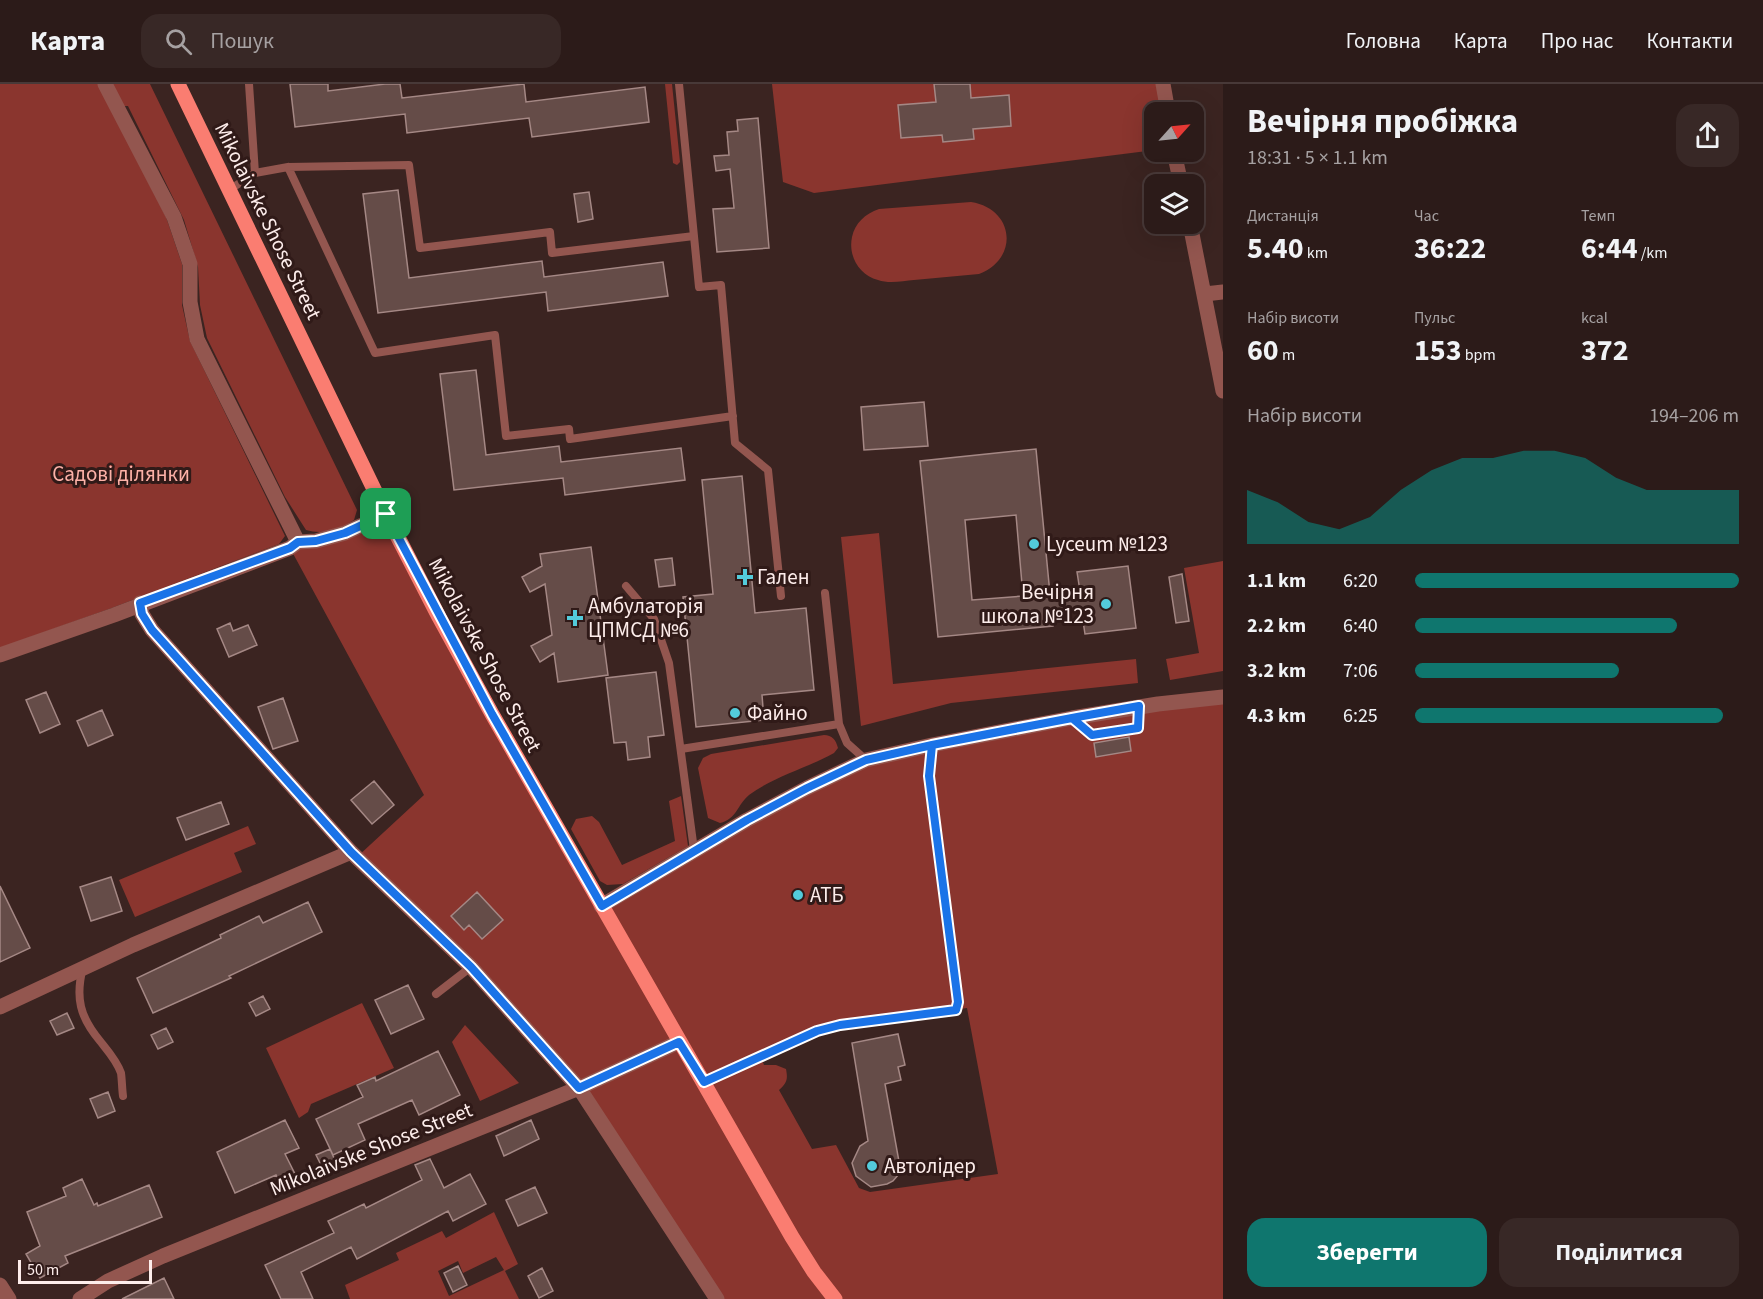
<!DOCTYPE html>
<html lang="uk">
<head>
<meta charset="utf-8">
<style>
	:root { --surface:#2c1b19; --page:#382826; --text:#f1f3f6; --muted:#a6a1a2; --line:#483938; --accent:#0f766e }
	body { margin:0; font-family:"Source Sans 3",sans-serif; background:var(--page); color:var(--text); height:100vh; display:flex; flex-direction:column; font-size:22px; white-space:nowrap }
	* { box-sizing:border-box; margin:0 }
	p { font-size:20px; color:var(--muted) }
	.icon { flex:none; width:33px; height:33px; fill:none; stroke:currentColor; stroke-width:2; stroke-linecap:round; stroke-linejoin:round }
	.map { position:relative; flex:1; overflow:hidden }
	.details { display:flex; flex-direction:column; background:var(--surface); width:540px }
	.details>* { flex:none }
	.needle { width:39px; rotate:63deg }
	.controls { position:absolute; left:1144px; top:18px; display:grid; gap:12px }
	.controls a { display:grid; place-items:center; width:60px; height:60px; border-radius:12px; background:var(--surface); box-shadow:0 6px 24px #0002,0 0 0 2px var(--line); font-size:30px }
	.scale { position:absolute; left:18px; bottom:15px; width:134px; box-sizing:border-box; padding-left:6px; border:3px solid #fdedeb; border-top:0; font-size:16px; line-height:21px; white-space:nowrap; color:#fdedeb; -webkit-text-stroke:4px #301a18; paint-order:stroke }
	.pin { position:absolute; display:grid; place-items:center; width:51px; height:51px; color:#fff; margin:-26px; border-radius:12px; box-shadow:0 3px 9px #0006 }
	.round { display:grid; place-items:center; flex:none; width:63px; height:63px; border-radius:18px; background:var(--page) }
	.head { display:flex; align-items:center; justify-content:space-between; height:102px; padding:0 24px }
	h1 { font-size:33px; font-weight:700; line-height:45px }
	.metrics { display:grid; grid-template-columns:repeat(3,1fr); gap:9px; height:102px; padding:6px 24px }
	.metrics div { display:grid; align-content:center }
	.metrics b { font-size:30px; font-weight:700 }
	.metrics small { font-size:16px; font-weight:400 }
	.metrics p { font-size:16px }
	.chart { height:168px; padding:12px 24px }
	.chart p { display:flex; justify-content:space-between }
	.chart svg { width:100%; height:108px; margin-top:6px; fill:var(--accent); opacity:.7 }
	.button { display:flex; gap:12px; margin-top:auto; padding:12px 24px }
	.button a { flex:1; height:69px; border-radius:18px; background:var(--accent); color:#fff; font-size:24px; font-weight:700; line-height:69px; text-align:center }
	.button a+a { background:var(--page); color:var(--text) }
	ul { padding:0 24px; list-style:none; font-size:20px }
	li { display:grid; grid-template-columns:96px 72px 1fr; align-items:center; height:45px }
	li i { height:15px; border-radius:8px; background:var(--accent) }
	header { display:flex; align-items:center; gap:36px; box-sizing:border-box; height:84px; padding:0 30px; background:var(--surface); border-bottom:2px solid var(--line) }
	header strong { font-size:28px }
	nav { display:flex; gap:33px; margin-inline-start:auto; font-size:21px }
	.search { width:420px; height:54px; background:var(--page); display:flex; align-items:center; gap:15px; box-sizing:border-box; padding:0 21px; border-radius:18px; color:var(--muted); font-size:22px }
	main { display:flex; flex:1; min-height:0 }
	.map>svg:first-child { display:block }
	.green { fill:#8a352e; fill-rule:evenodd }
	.building { fill:#654c48; stroke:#a58885; stroke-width:1.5; fill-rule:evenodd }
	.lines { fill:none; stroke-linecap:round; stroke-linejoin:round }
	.service { stroke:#93564f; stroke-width:8 }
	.minor { stroke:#93564f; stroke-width:15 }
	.tertiary { stroke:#93564f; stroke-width:15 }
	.primary { stroke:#fa7d71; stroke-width:15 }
	.route-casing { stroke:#fff; stroke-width:12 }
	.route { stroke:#1a73e8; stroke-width:8 }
	.poi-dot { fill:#53cbdb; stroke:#301a18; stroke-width:2 }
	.labels { text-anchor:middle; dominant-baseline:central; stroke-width:6; stroke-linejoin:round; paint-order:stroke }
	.street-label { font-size:21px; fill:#fdedeb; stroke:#301a18 }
	.park-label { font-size:21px; fill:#fdb1a7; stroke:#301a18 }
	.poi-label { font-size:21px; fill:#fdedeb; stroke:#301a18; text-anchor:start }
</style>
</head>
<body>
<header>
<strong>Карта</strong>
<div class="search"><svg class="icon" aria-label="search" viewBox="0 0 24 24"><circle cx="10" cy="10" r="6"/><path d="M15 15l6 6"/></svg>Пошук</div>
<nav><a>Головна</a><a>Карта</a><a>Про нас</a><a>Контакти</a></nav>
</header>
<main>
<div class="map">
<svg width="1223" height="1215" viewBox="0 0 1223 1215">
	<rect width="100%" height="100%" fill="#3b2421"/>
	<path class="green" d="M0 0H98L166 133 182 180V221L190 257 285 452 279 460 109 525 0 564Z
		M110 0H150L357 426 354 436C339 446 323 451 306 446L285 413 207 254 200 221 198 183 184 136 128 22H121Z
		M665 0H672L680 78 677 81 673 79Z
		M772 0H1163L1168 28H1155V66L814 109 783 98Z
		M971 118C1015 125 1019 175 979 190 957 192 936 194 914 196 903 197 889 200 878 196 859 191 848 172 852 153 855 139 865 130 879 125Z
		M386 430 602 822 866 676 1223 613V1215H717L579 1004 357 773 424 711 290 464ZM967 924 998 1090 870 1108 859 1104 836 1061 812 1065 779 1006C787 999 788 995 786 985L776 981H764L761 973 840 941Z
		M879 449 893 600 1136 575 1138 599 951 619 861 642 841 453Z
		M1223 477V587L1170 596 1166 575 1199 569 1184 484Z
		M824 651C832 651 836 656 838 664L834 669C807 684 775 692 749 711 737 721 737 735 720 739L708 734 698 684 703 674 711 670Z
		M681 712 688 762 623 800 607 801 600 797 571 745 576 735 592 732 599 738 622 781 675 757 669 717Z
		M248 742 256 760 234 769 242 788 135 833 119 796Z
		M362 919 394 984 311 1020 308 1028 299 1034 266 964Z
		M465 941 519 999 480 1017 452 958Z
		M494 1128 518 1180 505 1187 519 1215H350L345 1201 399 1176 396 1169 442 1147 446 1154ZM496 1173 504 1186 449 1212 438 1187 458 1177 463 1189Z"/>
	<path class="building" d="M290 0H328V7L385 0H400L402 14 524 0 526 18 645 3 649 38 532 53 529 34 407 49 405 30 295 43Z
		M934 0H970L971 14 1009 11 1011 42 973 45 974 55 943 58 942 51 901 54 898 21 936 18Z
		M758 34 769 164 717 168 713 125 734 124 730 85 716 87 714 72 729 71 727 48 738 47 737 36Z
		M398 106 409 194 542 177 544 193 663 178 668 212 548 227 546 208 378 229 363 110Z
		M589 108 593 135 578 138 574 110Z
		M476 286 486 371 559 362 561 378 681 364 685 396 565 411 563 394 454 406 440 290Z
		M924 318 928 362 864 366 861 323Z
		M1036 365 1050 510 1080 507 1077 488 1128 482 1136 544 1085 550 1081 524 1052 527 1053 542 938 553 920 377ZM1016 431 1023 512 972 516 965 436Z
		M742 392 755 529 806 524 814 606 762 611 764 636 696 643 683 513 713 510 702 396Z
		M591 463 608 591 558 598 554 569 540 578 531 562 552 551 545 500 530 508 522 493 542 482 540 470Z
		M672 474 675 501 659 503 655 476Z
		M1182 490 1189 537 1176 539 1169 493Z
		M230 539 233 547 248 541 257 561 229 573 217 545Z
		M656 588 664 651 648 653 650 673 628 676 626 658 614 659 606 594Z
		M46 608 60 640 40 649 26 616Z
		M283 614 298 657 273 665 258 623Z
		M102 626 113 651 88 662 77 637Z
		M1129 653 1131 667 1096 673 1094 659Z
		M374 697 394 721 372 740 351 716Z
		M221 718 229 740 186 756 177 734Z
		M111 793 122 827 91 837 80 803Z
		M0 802 30 864 0 878Z
		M477 808 503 836 482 855 469 841 464 846 451 832Z
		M308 818 322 848 229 892 231 894 153 929 137 894 221 854 220 851 259 832 263 839Z
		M408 901 424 935 391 950 375 916Z
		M263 912 270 925 256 932 249 919Z
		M67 929 74 944 57 951 50 937Z
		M166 944 173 958 158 965 151 951Z
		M898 950 905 981 898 983 901 996 885 1000 900 1083 899 1090 893 1097 887 1100 871 1103 856 1092 852 1079 860 1062 868 1057 852 959Z
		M438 967 460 1011 419 1031 412 1016 358 1040 365 1056 333 1071 316 1035 363 1013 357 1001 375 993 376 997Z
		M108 1008 115 1027 98 1034 90 1015Z
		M285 1036 299 1064 285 1070 298 1096 282 1103 276 1091 235 1109 217 1068Z
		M531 1036 539 1055 504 1072 496 1052Z
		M330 1065 338 1083 325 1089 316 1071Z
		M430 1075 444 1104 470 1090 486 1120 453 1137 448 1127 357 1175 351 1163 301 1188 313 1215H281L265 1181 334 1149 328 1137 364 1120 366 1124 422 1096 415 1081Z
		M82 1095 94 1121 97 1119 98 1122 149 1101 162 1133 65 1172 68 1179 40 1194 26 1170 40 1162 27 1128 66 1112 63 1104Z
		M535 1103 547 1129 518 1142 506 1116Z
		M458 1182 467 1201 453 1208 444 1189Z
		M542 1184 553 1207 539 1214 528 1192Z
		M164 1194 174 1215H122Z"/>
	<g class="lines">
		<path class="service" d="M679 0 699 203 721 201 735 359 768 386 781 512
			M288 83 375 269 495 251 506 352 569 345 570 355 733 332
			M255 89 288 83 409 81 420 164 550 148 552 169 694 152
			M229 106 255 89 249 0
			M626 502 654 535 669 579 694 766
			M825 509 839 640 847 659 866 676
			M1072 634 1092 651 1138 644 1139 622
			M681 665 839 640
			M83 883C75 914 80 933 100 957 108 967 117 977 121 989 122 996 122 1005 123 1012
			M436 910 471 883
			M704 998 817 947 840 941 956 926 959 919 929 692 932 661"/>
		<path class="minor" d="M105 0 174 133 190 180V218L197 255 298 458
			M1163 0 1168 28
			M1174 68 1181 100
			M1190 140 1223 307
			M1205 210 1223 208
			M140 519 142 530 152 546 351 768 471 883 579 1004 717 1215
			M0 571 114 531 290 464 298 458 316 457 345 449 386 430
			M0 923 133 861 351 768
			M0 1201 9 1215
			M80 1215 108 1197 163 1172 579 1004 679 958"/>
		<path class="tertiary" d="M601 822 747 736 807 704 866 676 932 661 1072 634 1158 620 1223 613"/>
		<path class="primary" d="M178 0 386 430 439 533 492 630 792 1153 814 1188 835 1215"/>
	</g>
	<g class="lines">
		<defs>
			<path id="route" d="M386 430 345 449 316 457 298 458 290 464 140 519 142 530 152 546 351 768 471 883 579 1004 679 958 704 998 817 947 840 941 956 926 958 918 929 692 932 661C1001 647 1070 634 1139 622L1138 644 1092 651 1072 634 932 661 866 676 807 704 747 736 602 822 492 630 386 430"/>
		</defs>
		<use href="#route" class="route-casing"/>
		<use href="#route" class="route"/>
	</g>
	<g class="poi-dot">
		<circle cx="1034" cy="460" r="6"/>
		<path d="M742 484h6v6h6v6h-6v6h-6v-6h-6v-6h6z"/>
		<circle cx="1106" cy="520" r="6"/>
		<path d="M572 525h6v6h6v6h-6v6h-6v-6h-6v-6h6z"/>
		<circle cx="735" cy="629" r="6"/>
		<circle cx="798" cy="811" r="6"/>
		<circle cx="872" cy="1082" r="6"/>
	</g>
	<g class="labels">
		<g class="street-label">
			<text transform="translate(268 137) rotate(64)">Mikolaivske Shose Street</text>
			<text transform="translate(485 571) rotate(62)">Mikolaivske Shose Street</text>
			<text transform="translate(371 1065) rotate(-22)">Mikolaivske Shose Street</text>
		</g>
		<g class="park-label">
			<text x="121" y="390">Садові ділянки</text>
		</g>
		<g class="poi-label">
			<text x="1046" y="460">Lyceum №123</text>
			<text x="757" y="493">Гален</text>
			<text x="1094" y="508" text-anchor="end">Вечірня<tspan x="1094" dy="24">школа №123</tspan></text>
			<text x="588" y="522">Амбулаторія<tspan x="588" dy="24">ЦПМСД №6</tspan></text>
			<text x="747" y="629">Файно</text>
			<text x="810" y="811">АТБ</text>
			<text x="884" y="1082">Автолідер</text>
		</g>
	</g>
</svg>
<div class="controls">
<a><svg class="needle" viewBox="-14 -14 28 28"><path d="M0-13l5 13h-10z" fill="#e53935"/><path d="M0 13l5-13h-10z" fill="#a6a1a2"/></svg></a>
<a><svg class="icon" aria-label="layers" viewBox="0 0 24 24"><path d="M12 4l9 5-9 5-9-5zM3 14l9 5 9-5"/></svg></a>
</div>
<div class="scale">50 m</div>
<div class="pin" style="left:386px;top:430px;background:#1e9e55"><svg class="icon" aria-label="arrive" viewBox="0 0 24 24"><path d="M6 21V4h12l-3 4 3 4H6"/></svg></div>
</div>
<section class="details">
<div class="head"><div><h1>Вечірня пробіжка</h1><p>18:31 · 5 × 1.1 km</p></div><a class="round"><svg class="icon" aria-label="share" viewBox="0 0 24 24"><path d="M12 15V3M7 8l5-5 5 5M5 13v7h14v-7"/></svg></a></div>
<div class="metrics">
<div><p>Дистанція</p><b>5.40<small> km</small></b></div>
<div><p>Час</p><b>36:22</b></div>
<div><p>Темп</p><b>6:44<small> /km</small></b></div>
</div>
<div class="metrics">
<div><p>Набір висоти</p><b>60<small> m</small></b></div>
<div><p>Пульс</p><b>153<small> bpm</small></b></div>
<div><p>kcal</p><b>372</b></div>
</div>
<div class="chart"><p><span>Набір висоти</span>194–206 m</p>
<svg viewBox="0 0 160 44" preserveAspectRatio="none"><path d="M0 44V22L10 27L20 35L30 38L40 33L50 22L60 14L70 9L80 9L90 6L100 6L110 9L120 17L130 22L140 22L150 22L160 22V44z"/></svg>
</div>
<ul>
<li><b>1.1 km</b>6:20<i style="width:100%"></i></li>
<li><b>2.2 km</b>6:40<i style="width:81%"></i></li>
<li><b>3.2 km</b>7:06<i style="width:63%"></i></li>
<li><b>4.3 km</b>6:25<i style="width:95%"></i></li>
</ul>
<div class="button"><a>Зберегти</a><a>Поділитися</a></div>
</section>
</main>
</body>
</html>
